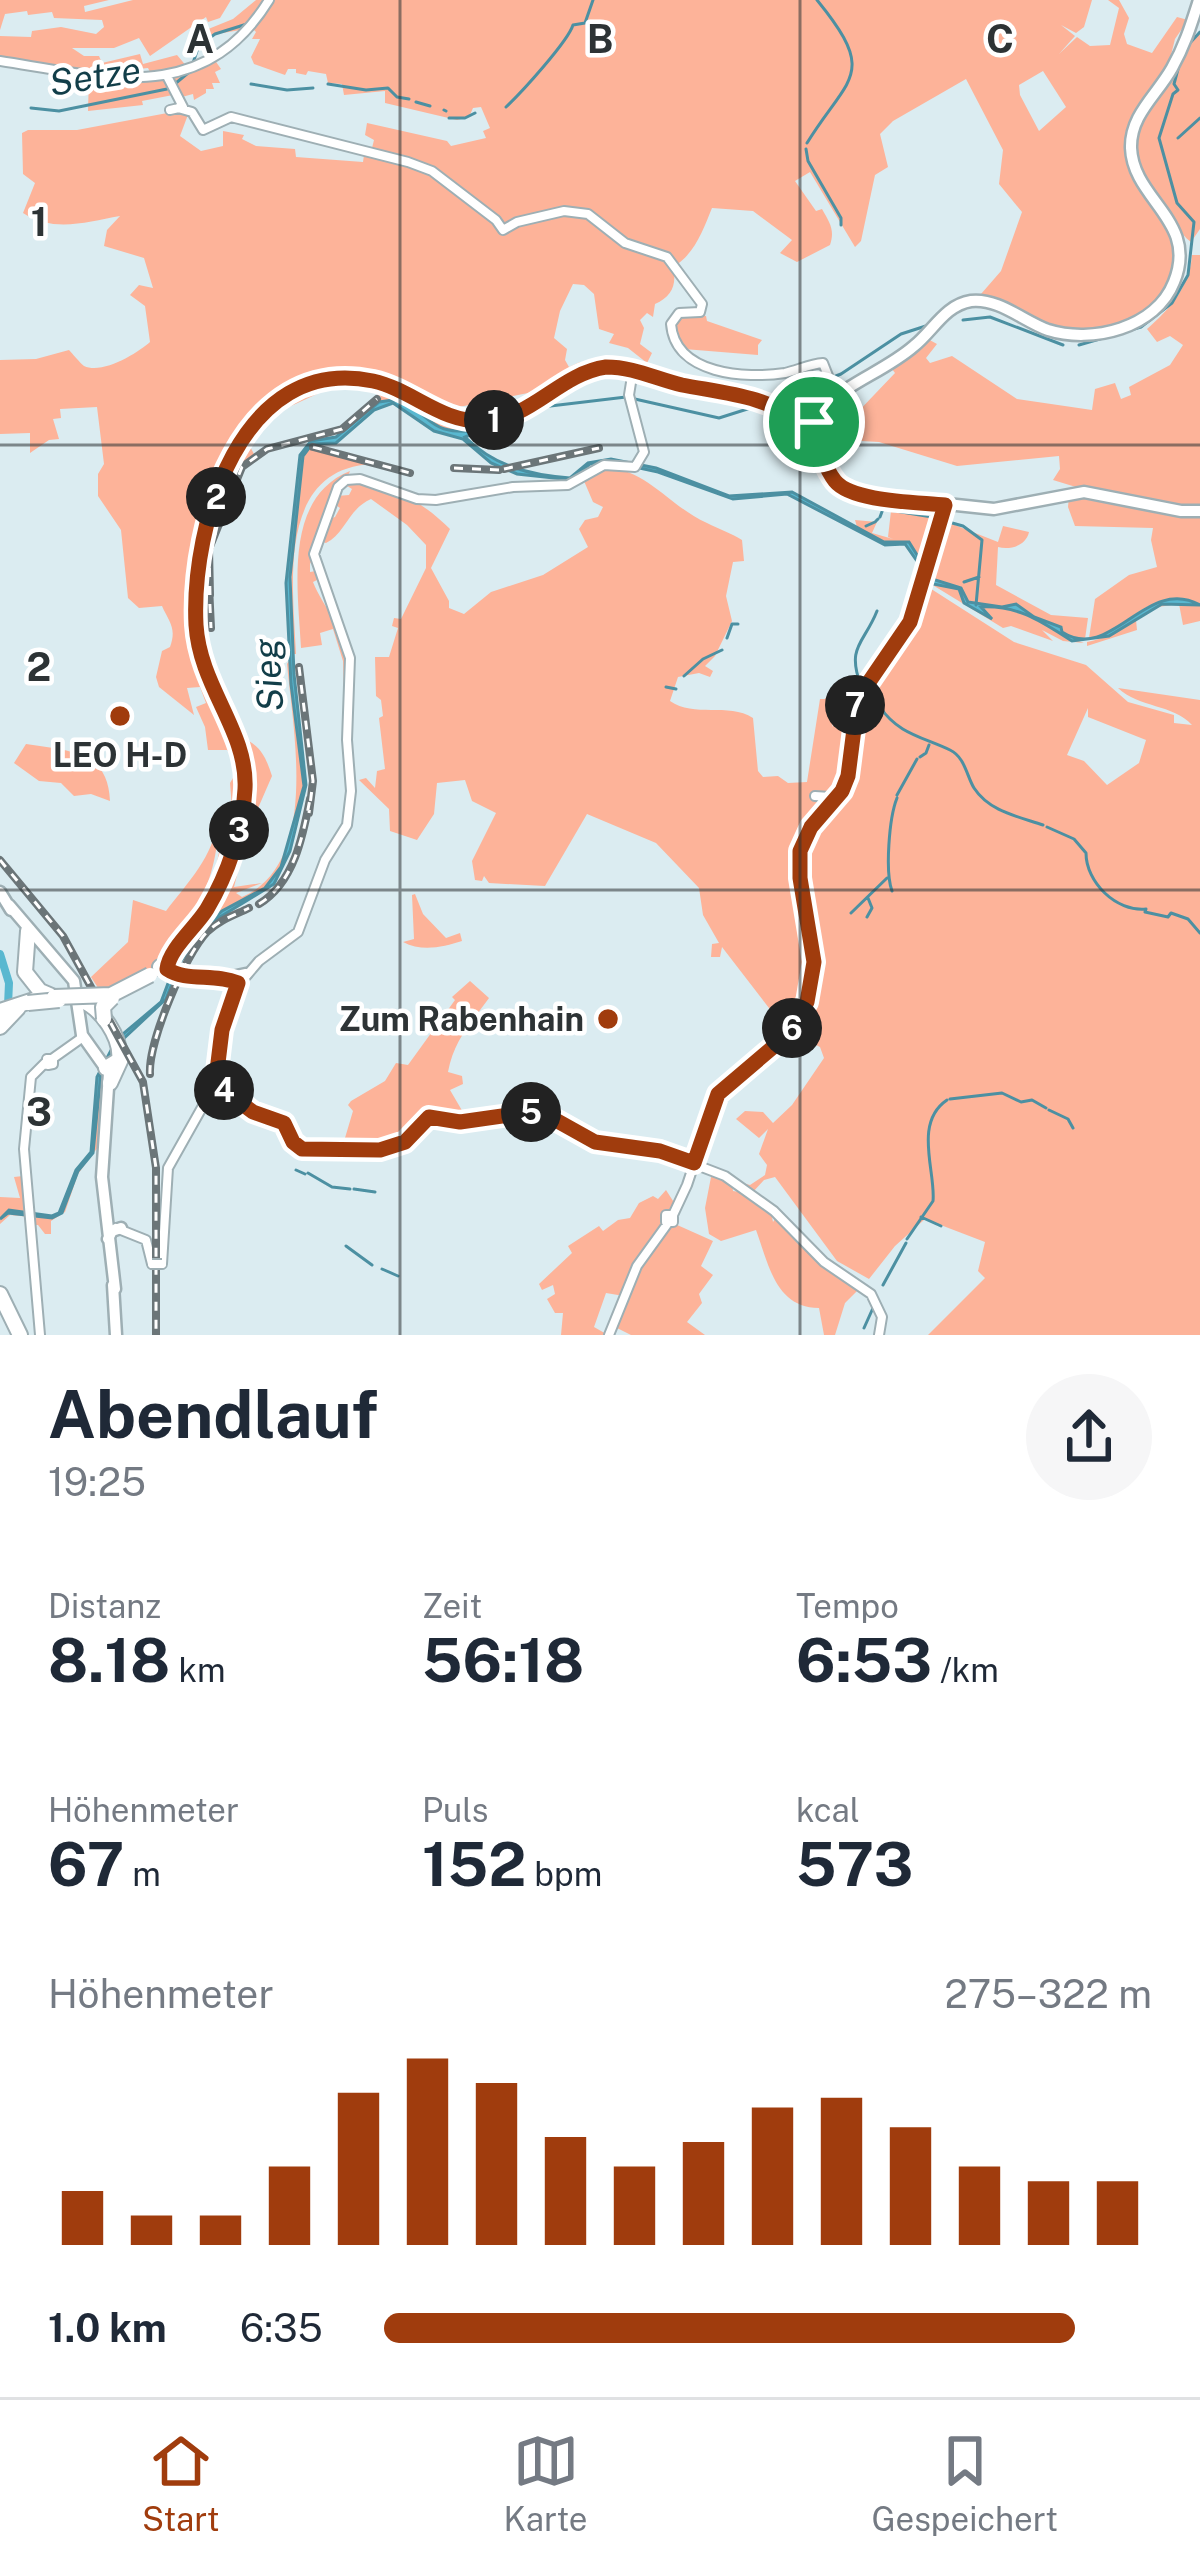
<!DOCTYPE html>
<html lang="de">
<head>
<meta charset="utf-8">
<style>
	:root { --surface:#fff; --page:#f6f6f7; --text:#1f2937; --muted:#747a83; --line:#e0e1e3; --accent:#a03c0d }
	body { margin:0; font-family:"Public Sans",sans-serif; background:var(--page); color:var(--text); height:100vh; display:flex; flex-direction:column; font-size:45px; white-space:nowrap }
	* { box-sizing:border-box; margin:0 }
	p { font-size:39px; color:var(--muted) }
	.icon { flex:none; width:66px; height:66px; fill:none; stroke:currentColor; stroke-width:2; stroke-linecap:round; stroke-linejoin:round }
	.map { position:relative; height:1335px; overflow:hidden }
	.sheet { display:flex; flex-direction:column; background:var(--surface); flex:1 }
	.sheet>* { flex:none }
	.pin { position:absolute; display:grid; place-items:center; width:102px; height:102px; color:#fff; margin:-51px; border:6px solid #fff; border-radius:50%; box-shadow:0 3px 12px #0007 }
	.km { position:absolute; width:60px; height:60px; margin:-30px; border-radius:50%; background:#222; color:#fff; font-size:33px; line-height:60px; text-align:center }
	.round { display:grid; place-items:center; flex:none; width:126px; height:126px; border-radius:63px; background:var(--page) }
	.overview { display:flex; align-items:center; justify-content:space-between; height:204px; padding:0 48px }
	h1 { font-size:66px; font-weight:700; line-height:90px }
	.figures { display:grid; grid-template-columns:repeat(3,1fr); gap:18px; height:204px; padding:12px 48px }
	.figures div { display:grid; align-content:center }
	.figures b { font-size:60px; font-weight:700 }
	.figures small { font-size:33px; font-weight:400 }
	.figures p { font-size:33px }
	.chart { height:336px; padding:24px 48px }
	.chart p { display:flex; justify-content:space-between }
	.chart svg { width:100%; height:216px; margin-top:12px; stroke:var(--accent); stroke-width:6 }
	ul { padding:0 48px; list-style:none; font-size:39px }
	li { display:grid; grid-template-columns:192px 144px 1fr; align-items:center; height:90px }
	li i { height:30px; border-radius:15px; background:var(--accent) }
	.tab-bar { display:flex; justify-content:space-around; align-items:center; height:168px; border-top:3px solid var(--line); background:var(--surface); font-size:33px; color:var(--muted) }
	.tab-bar a { display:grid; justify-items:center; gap:6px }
	.tab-bar .current { color:var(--accent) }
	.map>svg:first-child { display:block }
	.green { fill:#fdb399; fill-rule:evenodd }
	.water { fill:#59b8d0; stroke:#4c90a2; stroke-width:3 }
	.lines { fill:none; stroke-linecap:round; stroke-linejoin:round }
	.stream { stroke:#4c90a2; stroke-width:3 }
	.river { stroke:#59b8d0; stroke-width:8 }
	.minor-casing { stroke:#9eafb4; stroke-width:12 }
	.major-casing { stroke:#9eafb4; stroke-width:15 }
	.highway-casing { stroke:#9eafb4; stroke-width:18 }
	.minor { stroke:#fff; stroke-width:8 }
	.major { stroke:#fff; stroke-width:10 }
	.highway { stroke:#fff; stroke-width:14 }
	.rail-casing { stroke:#6b7578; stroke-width:8 }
	.rail { stroke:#fff; stroke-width:3; stroke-dasharray:9; stroke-linecap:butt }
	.minor-bridge-casing { stroke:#9eafb4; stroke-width:12; stroke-linecap:butt }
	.major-bridge-casing { stroke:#9eafb4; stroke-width:15; stroke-linecap:butt }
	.highway-bridge-casing { stroke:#9eafb4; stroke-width:18; stroke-linecap:butt }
	.minor-bridge { stroke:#fff; stroke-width:8 }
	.major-bridge { stroke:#fff; stroke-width:10 }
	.highway-bridge { stroke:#fff; stroke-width:14 }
	.route-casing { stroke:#fff; stroke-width:24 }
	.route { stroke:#a03c0d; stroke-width:15 }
	.grid { fill:none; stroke:#2d3335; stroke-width:3; stroke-opacity:0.55 }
	.poi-dot { fill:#a03c0d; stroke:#fff; stroke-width:4.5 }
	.labels { text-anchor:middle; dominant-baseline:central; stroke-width:9; stroke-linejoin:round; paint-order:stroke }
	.poi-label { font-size:33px; font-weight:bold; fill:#2d3335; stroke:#fff }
	.water-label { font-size:36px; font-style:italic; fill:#123e49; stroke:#fff }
	.grid-label { font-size:39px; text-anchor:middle; font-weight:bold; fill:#2d3335; stroke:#fff; stroke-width:9; stroke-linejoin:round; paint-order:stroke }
</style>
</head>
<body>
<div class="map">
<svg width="1200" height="1335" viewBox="0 0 1200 1335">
	<rect width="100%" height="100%" fill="#dbecf1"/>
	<path class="green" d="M0 0H109L84 6 85 12 133 0H231L220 18 208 22 206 17 150 56 139 38 114 48H72L84 56H99L102 63 140 54 143 64 177 55 188 68 152 76 148 68 118 71 114 76 0 57V36L31 37 32 31 61 27 96 34 104 27 102 20 54 18 52 12 28 15 27 11 5 14 0 30Z
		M256 0H1092L1084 27 1076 33 1061 25 1075 36 1059 54 1077 37 1090 46 1110 45 1119 8 1108 0H1119L1129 18 1124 34 1127 44 1152 53 1177 17 1188 20 1175 39 1171 55 1175 59C1161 85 1132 109 1130 140 1126 181 1167 202 1175 239 1188 304 1114 344 1057 330 1031 324 1005 306 981 294L1001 271 1022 212 999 184 1003 150 966 79 893 121 880 134 888 167 875 175 861 241 855 247 810 172 795 181 816 211 822 209C830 223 835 230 830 245L797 262 780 253 792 240 753 211 712 208C703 230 695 254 673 267 677 285 672 296 655 304L653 317 647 313 640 320 644 328 640 344 652 353 647 363 628 348 609 343 614 334 599 329 594 294 584 285 573 284 560 311 554 338 567 349 565 360 569 367 580 362 584 369 538 391 444 410C490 429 523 408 559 382 451 466 440 378 334 376L332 369 328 378C253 395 238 444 208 506L201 509C206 522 193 603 195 629 201 720 264 740 232 843 227 861 221 879 210 894L222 839 220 810 232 808 230 783 236 773 234 757 227 750H208L205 727 196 707 206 703 200 687 187 688 194 715 159 687 156 677 162 651 170 647C177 628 169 622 162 606L139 608 128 598 121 530 98 496V474L104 464 97 407 60 409 61 418 53 419 59 439 49 440 30 453V433L0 434V360L36 359 69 350C71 352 81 364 84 366 103 375 139 352 150 342L145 306 130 295 139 285 153 288 144 258 104 246 107 230 120 216C86 222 54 233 23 213L35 183 23 174 22 133 28 130H77L178 111 189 112 180 136 201 151 223 146V131L244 135 242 139 256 146 295 149 296 157 363 162 365 148H372L374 140 365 135 367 123 447 141 451 146 486 138 483 131 490 128 481 107 473 108 469 117 457 120 385 103V91L344 95 342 84 328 83 326 74 308 71 306 75 296 73V69H288L285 75 254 64 251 57 260 39H252L256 32 252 28 211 35 199 44 191 36 233 19ZM1043 71 1066 107 1039 131 1020 95 1019 85Z
		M1200 34V229L1191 242C1179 234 1178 222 1169 211 1144 177 1141 177 1134 134L1190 39Z
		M214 59 221 69 215 72 220 83H212L214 89H206V93L194 100 193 94 178 98 170 77Z
		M89 76 127 82 167 79 173 95 142 101 143 105 88 111Z
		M1192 255H1200V621L1183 625 1179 604 1158 607 1136 620 1137 630 1087 646V642C1120 636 1140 610 1171 602 1141 598 1121 635 1089 638L1095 599 1129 575 1157 567 1151 540 1153 528 1075 526 1068 507 1069 496 1089 491 1053 480 1060 469 1059 456 957 466 879 442 828 439V431L853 417 895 373 889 365 926 338 937 344 926 358 930 363 952 356 1017 399 1092 410 1095 389 1115 383 1121 399 1131 395 1129 387 1170 365 1183 345 1170 336 1157 342 1147 329C1170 309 1190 286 1192 255Z
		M683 314 706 316 707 321 762 340 758 345V355L684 349 678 343 674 320Z
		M369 383 472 424 535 407 543 409C515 424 482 437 454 433 420 429 405 386 369 409L381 397 364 385 318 390 317 394 263 419C295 388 327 384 369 383Z
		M246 439 254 454 233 478 206 555 208 646 226 706C220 692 211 678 206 663 183 589 214 505 246 439Z
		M308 448 372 464C276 469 293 586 296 654H293L291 561 303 456Z
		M606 467C649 471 669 506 707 523 719 529 731 533 742 540L744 561 733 562 726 596 732 621 715 656 705 666 713 671 710 677 699 673 678 677 670 701C694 718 728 702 753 718L758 771 763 777 778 776 788 783 807 782 820 699H825L834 685 843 688 832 727 904 639 922 600 914 632 926 604 925 585 1014 642 1086 665 1128 702 1174 715V723L1192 725C1173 704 1139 708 1118 688L1200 700V1335H928L985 1278 978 1271 985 1242 925 1219 895 1246 869 1279 837 1261 775 1177 764 1180 752 1193 739 1182 750 1185 765 1175 767 1165 759 1154 768 1129 759 1138 736 1119 745 1111 763 1112 773 1123 792 1105 824 1058 820 1047 786 1030 722 947 720 957H711L712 944 719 943 703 915 699 888 656 843 587 814 545 886 489 883 484 876 482 881 475 880 472 861 496 813 472 801 465 780 437 783 434 814 417 840 390 831 389 809 359 780 366 778 375 788 377 771 385 769 379 718 383 716 381 700 376 696 375 657H389L398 628 392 626 394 618 401 619 426 568V545L407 525 371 499C348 509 345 534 326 543L319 541 327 520 335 517 340 508 333 503 337 496 349 495 352 489 344 484C382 475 425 504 450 529L431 568 449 601V608L464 614 491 592 543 575 588 547 579 529 585 520 598 517 603 507 593 502 584 481ZM1088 708V717L1146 740 1139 763 1107 785 1084 761 1067 755Z
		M350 471 310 564V572L316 571 319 579 313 582C323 607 343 627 347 652 349 665 347 679 348 692H344L343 661 333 629 320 633 322 645 301 648C298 589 283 498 350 471Z
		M891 511 936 518 925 567 911 544 884 542 857 527 855 520 877 522 872 533 893 539 888 537Z
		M942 520 998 542 1003 526 1029 532C1026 546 1010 550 998 547L996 585 1051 615 1088 618 1085 639 1067 637 1084 643 1063 641 1042 630 1053 641 1011 626 1003 628 926 581 928 576 933 584 957 586 933 580 928 573Z
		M290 659 304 786 281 867 266 888 222 911 199 932 196 931 232 863 239 867 234 887 262 883 236 893 242 897C320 864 293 730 287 664Z
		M240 737C260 744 266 757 272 776L242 845 237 844 243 828Z
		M26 744C69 751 108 750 110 801L91 794 74 796 61 783 39 781 14 763Z
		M217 821C223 870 183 956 139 980 128 986 114 990 102 994L91 977 128 942 133 900 166 911C188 882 214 856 217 821Z
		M415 894 423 914 446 938 460 933 462 941C443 947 422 952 403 942L414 939 412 895Z
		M470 981 489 998C471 1023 454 1040 448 1072L462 1076 463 1084 450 1090 467 1119 429 1115 397 1142 365 1150 342 1148 353 1111 348 1105 351 1101 385 1081 396 1063 408 1065 455 1000 452 997Z
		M102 1070 100 1098 104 1101 98 1147 78 1174 65 1212 51 1221V1234H45L38 1225H32L30 1217 10 1215 0 1224V1197L20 1198 14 1177 23 1176 26 1212 9 1210 5 1214 52 1218 64 1210 78 1170 93 1153Z
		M712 1172 732 1182 733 1191 746 1193 771 1212 773 1222 777 1216 857 1291 845 1303 835 1335H824L819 1308C775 1308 768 1262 756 1230L721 1241 709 1234 705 1208Z
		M666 1190 675 1204 662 1217 663 1224 624 1296 606 1293 594 1327 608 1335H561L563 1313H555L547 1299 555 1294 553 1285 542 1290 539 1284 572 1253 568 1246 599 1226 603 1231 618 1220 630 1218 639 1203 653 1196 658 1199Z
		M675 1224 713 1241 701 1266 713 1275 699 1294 702 1303 687 1322 705 1335H631L615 1327 640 1265 660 1243 657 1240Z"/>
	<path class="water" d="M393 400C437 411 420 437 482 430L465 437C494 466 529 475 570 478L588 463 611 459 656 468 729 496 792 492 884 542H909L932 579 961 588 968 602 1002 607 1016 604 1034 617 1061 627 1062 632C1111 664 1146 575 1200 605L1162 604 1109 636 1072 641C1042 622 1019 605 981 607L992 619 964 603 959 589 933 584 905 544 885 545 787 494 733 499 658 472 607 461 590 464 572 480 517 474 491 463 463 439 434 431 393 403 374 410 336 443 312 444 303 456 290 577 294 674 306 785 290 851 274 884 220 917 201 934 181 961 166 999 119 1043 101 1072 93 1153 78 1171 62 1213 52 1218 8 1213 0 1219 9 1210 52 1216 59 1213 76 1170 91 1152 97 1077 117 1039 161 1002 176 962 194 937 222 911 265 888 281 867 304 786 291 684 286 583 300 455 311 441 336 437 379 402Z"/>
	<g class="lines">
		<path class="stream" d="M1189 44 1200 32
			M200 45 215 34 247 24
			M193 63 198 48
			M176 83 188 73
			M251 84 287 90 313 88
			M328 84 366 90 388 88 397 97 409 99
			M416 102 430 106
			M506 107C523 91 568 41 573 25L585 23 593 0
			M31 108 59 111 167 89
			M444 110 446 111
			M449 118H465L475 113
			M1178 138 1200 118
			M807 143C848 76 879 76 817 0
			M806 149 808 161 841 218V225
			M963 320 990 317 1063 345
			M1079 345 1141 327 1172 303 1188 275 1194 222 1177 203 1159 138 1173 94 1178 90 1174 84 1178 69
			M775 400 841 374 901 334 932 324
			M480 431 518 421 542 407 626 397 719 418 760 405
			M880 517 883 509 932 517
			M876 521 878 519
			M945 521 963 526 982 540 976 605
			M866 526 875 522
			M964 582 979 577
			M727 638 732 624H738
			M684 676 703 659 722 650
			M861 686C846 646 864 644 877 611
			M666 687 676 689
			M865 695 870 705 880 707C898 734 923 737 950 750 965 757 967 777 974 788 989 811 1016 816 1043 825
			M920 757 926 753 929 745
			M897 795 917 759
			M1047 827 1074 839 1086 853C1086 882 1116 912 1146 909L1145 912 1168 917 1171 913 1188 919 1200 933
			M892 891C885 872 889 818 897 798
			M851 913 887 878
			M867 917 872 908 868 898
			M950 1099 1002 1093 1021 1102 1032 1100 1046 1108
			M1049 1110 1068 1119 1073 1128
			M296 1170 305 1174
			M308 1173 332 1187 350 1189
			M354 1189 375 1192
			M921 1217 941 1226
			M907 1239 933 1201C936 1172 913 1123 947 1100
			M346 1246 372 1265
			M382 1269 398 1276
			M883 1285 906 1243
			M864 1328 873 1308"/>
		<path class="river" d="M0 954 9 983 8 1005"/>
		<defs>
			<path id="minor" d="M0 61C104 77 203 107 269 0
				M167 76 183 107 170 110
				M178 108 192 112 203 130 231 117 408 162 432 171 496 220
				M496 220 503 230 517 222 564 211 588 214 625 243 667 257 702 304 700 312 679 313 671 324C675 375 746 379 785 373 798 370 810 364 823 363L836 396
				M815 796 830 797 841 792
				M52 1059 83 1037
				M53 1059V1064L48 1065 47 1059Z
				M217 1080 253 1112 281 1121 293 1143 306 1150 371 1152 405 1141 429 1117 460 1122 517 1112 547 1115 595 1142 660 1151 725 1176 774 1211 824 1262 871 1294 882 1317 879 1335
				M666 1215H673V1222H666Z
				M673 1215 687 1185 716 1098 787 1035 807 1002 814 962 800 878V851L811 827 836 801 846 783 858 697 911 623 945 505
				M116 1228 146 1240 152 1264
				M162 1264 168 1168 213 1088 222 1030 235 989 259 961 298 932 325 860 347 825 351 791 347 740 350 658 314 554 338 487 346 480 360 479 417 499 436 500 513 487 568 485 604 465 635 467 644 452 629 395 633 370
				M40 1335 24 1149 31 1077 47 1061
				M609 1335 637 1266 668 1223"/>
			<path id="major" d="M809 431C816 421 820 410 830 401 855 380 889 368 914 346 933 331 945 305 971 301 999 298 1023 321 1048 330 1092 344 1156 328 1174 282 1199 221 1133 200 1131 148 1130 115 1157 95 1172 68 1185 45 1191 25 1199 0
				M0 892 11 910
				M9 905 74 981 82 1035 109 1073 102 1177 115 1289
				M161 970C167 957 184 943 194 929 221 890 242 842 245 794 249 739 208 699 199 648 182 550 228 378 350 379 396 379 426 416 470 421 527 427 545 380 592 369 624 361 650 378 681 385 709 391 743 391 770 403 780 408 792 415 801 422 824 444 824 480 853 494L994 509 1084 492 1181 511H1200
				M200 977 227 978 246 974
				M108 1239 112 1231 121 1228
				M113 1285 116 1335"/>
			<path id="highway" d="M28 931 25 972 40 991 54 997
				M160 967 168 972
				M80 1000C101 1007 122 1038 119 1060L106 1068
				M0 1011 37 999
				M0 1027 18 1008
				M110 1083 121 1059
				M0 1294 20 1335"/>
		</defs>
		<use href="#minor" class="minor-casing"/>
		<use href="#major" class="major-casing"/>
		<use href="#highway" class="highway-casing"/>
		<use href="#minor" class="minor"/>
		<use href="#major" class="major"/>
		<use href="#highway" class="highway"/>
		<defs>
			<path id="rail" d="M313 447 410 473
				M454 468 499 470
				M504 469 599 448
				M209 586 211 628
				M210 595 209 549 242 467 267 449 342 429 377 399
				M299 667 313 781 309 813
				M0 860 63 936 143 1082 156 1168V1335
				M259 904C294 883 303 836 310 799
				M150 1074C148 1042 185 955 207 932 219 920 235 915 249 908"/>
		</defs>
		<use href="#rail" class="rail-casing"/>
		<use href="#rail" class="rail"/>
		<defs>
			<path id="minor-bridge" d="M152 1264H162"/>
			<path id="major-bridge" d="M178 975 200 977"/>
			<path id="highway-bridge" d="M54 997 111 995 150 975
				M28 1003 59 1000
				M104 1019 103 1007 112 998"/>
		</defs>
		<use href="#minor-bridge" class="minor-bridge-casing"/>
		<use href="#major-bridge" class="major-bridge-casing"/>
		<use href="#highway-bridge" class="highway-bridge-casing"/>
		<use href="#minor-bridge" class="minor-bridge"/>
		<use href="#major-bridge" class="major-bridge"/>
		<use href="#highway-bridge" class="highway-bridge"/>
	</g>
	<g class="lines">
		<defs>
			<path id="route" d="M606 367C634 367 656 379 682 385 723 393 769 396 802 424L814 422 808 430C820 446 823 466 835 481 852 502 918 502 945 505L910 622 858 698 848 776 842 791 811 827 800 851V878L814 962 807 1002 779 1042 718 1094 694 1163 660 1151 595 1142 552 1118 530 1112 460 1122 429 1117 405 1142 380 1150 302 1149 293 1142 284 1123 253 1112 225 1091 216 1079 222 1030 238 983C215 973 186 982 167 969 169 949 196 927 207 909 228 874 243 830 245 789 248 731 200 688 196 625 191 525 241 353 373 381 413 390 441 423 484 421 532 419 559 374 606 367Z"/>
		</defs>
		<use href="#route" class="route-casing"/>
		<use href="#route" class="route"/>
	</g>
	<path class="grid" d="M400 0V1335M800 0V1335M0 445H1200M0 890H1200"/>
	<g class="poi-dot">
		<circle cx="120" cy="716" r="12"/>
		<circle cx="608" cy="1019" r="12"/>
	</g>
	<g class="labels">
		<g class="poi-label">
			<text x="120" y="755">LEO H-D</text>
			<text x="584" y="1019" text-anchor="end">Zum Rabenhain</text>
		</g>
		<g class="water-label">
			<text transform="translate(95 76) rotate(-9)">Setze</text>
			<text transform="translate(268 675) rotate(-94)">Sieg</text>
		</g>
	</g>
	<g class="grid-label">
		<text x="200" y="53">A</text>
		<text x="600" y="53">B</text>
		<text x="1000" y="53">C</text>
		<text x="39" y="236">1</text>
		<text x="39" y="681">2</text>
		<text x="39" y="1126">3</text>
	</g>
</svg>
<div class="pin" style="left:814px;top:422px;background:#1e9e55"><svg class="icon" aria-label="arrive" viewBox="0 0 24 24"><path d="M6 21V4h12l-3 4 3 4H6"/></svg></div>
<b class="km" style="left:494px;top:420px">1</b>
<b class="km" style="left:216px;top:497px">2</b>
<b class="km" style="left:239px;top:830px">3</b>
<b class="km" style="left:224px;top:1090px">4</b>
<b class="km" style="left:531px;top:1112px">5</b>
<b class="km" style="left:792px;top:1028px">6</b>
<b class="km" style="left:855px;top:705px">7</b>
</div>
<section class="sheet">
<div class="overview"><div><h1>Abendlauf</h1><p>19:25</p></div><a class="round"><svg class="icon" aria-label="share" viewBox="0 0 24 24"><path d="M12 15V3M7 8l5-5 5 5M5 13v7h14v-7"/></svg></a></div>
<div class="figures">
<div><p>Distanz</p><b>8.18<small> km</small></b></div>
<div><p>Zeit</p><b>56:18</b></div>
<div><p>Tempo</p><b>6:53<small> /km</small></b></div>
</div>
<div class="figures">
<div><p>Höhenmeter</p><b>67<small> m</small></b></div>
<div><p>Puls</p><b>152<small> bpm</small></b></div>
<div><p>kcal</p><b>573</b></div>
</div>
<div class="chart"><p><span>Höhenmeter</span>275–322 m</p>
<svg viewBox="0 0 160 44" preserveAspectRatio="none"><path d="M5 44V33M15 44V38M25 44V38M35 44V28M45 44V13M55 44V6M65 44V11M75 44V22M85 44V28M95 44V23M105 44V16M115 44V14M125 44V20M135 44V28M145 44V31M155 44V31"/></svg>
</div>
<ul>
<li><b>1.0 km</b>6:35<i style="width:90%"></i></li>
</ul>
</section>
<nav class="tab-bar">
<a class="current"><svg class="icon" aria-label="home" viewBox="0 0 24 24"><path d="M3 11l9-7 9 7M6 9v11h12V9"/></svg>Start</a>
<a><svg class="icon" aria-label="map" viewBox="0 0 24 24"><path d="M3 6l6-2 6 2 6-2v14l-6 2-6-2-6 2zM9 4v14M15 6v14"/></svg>Karte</a>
<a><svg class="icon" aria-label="saved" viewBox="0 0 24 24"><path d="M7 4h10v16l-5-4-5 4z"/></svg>Gespeichert</a>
</nav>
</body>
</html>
